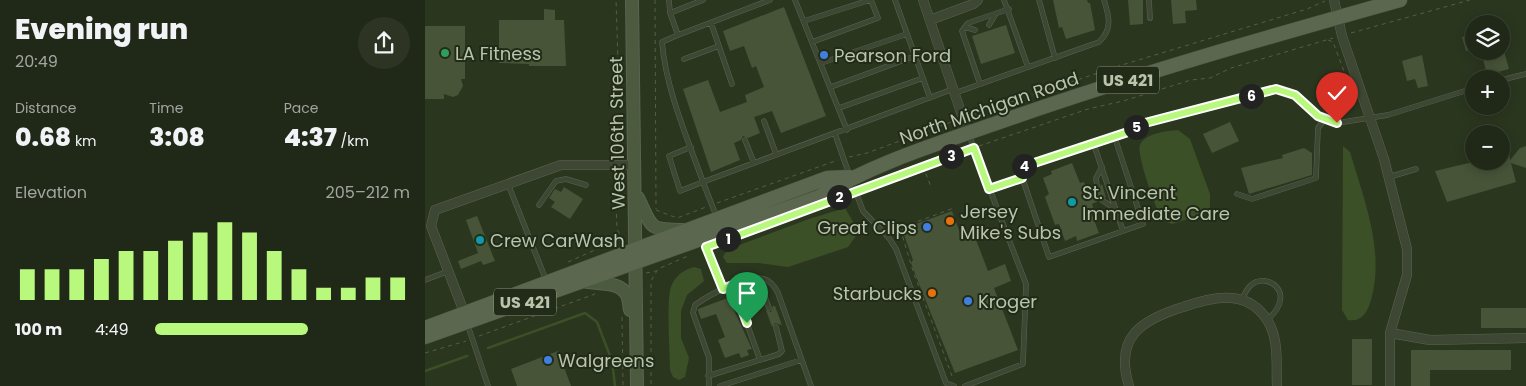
<!DOCTYPE html>
<html lang="en">
<head>
<meta charset="utf-8">
<style>
	:root { --surface:#202817; --page:#2d3424; --text:#f1f3f6; --muted:#a2a6a1; --line:#3d4436; --accent:#b8f87d }
	body { margin:0; font-family:Poppins,sans-serif; background:var(--page); color:var(--text); height:100vh; display:flex; flex-direction:column; font-size:19px; white-space:nowrap }
	* { box-sizing:border-box; margin:0 }
	p { font-size:16px; color:var(--muted) }
	.icon { flex:none; width:28px; height:28px; fill:none; stroke:currentColor; stroke-width:2; stroke-linecap:round; stroke-linejoin:round }
	.map { position:relative; flex:1; overflow:hidden }
	.panel { display:flex; flex-direction:column; background:var(--surface); width:425px }
	.panel>* { flex:none }
	.controls { position:absolute; left:1040px; top:15px; display:grid; gap:10px }
	.controls a { display:grid; place-items:center; width:45px; height:45px; border-radius:50%; background:var(--surface); box-shadow:0 2px 12px #0003,0 0 0 1px var(--line); font-size:25px }
	.pin { position:absolute; display:grid; place-items:center; width:42px; height:42px; color:#fff; margin:-51px -21px; border-radius:50% 50% 50% 0; rotate:-45deg; box-shadow:0 0 5px #0007 }
	.pin .icon { rotate:45deg }
	.km { position:absolute; width:25px; height:25px; margin:-12px; border-radius:50%; background:#222; color:#fff; font-size:14px; line-height:25px; text-align:center }
	.round { display:grid; place-items:center; flex:none; width:52px; height:52px; border-radius:26px; background:var(--page) }
	.headline { display:flex; align-items:center; justify-content:space-between; height:85px; padding:0 15px }
	h1 { font-size:28px; font-weight:800; line-height:38px }
	.figures { display:grid; grid-template-columns:repeat(3,1fr); gap:8px; height:85px; padding:5px 15px }
	.figures div { display:grid; align-content:center }
	.figures b { font-size:25px; font-weight:800 }
	.figures small { font-size:14px; font-weight:400 }
	.figures p { font-size:14px }
	.chart { height:140px; padding:10px 15px }
	.chart p { display:flex; justify-content:space-between }
	.chart svg { width:100%; height:90px; margin-top:5px; stroke:var(--accent); stroke-width:6 }
	ul { padding:0 15px; list-style:none; font-size:16px }
	li { display:grid; grid-template-columns:80px 60px 1fr; align-items:center; height:38px }
	li i { height:12px; border-radius:6px; background:var(--accent) }
	main { display:flex; flex:1; min-height:0 }
	.map>svg:first-child { display:block }
	.water { fill:#3c5028 }
	.lines { fill:none; stroke-linecap:round; stroke-linejoin:round }
	.stream { stroke:#3c5028; stroke-width:2.5 }
	.building { fill:#475438 }
	.lane-casing { stroke:#5b6550; stroke-width:5.5 }
	.street-casing { stroke:#5b6550; stroke-width:10 }
	.secondary-casing { stroke:#5b6550; stroke-width:14 }
	.primary-casing { stroke:#49533f; stroke-width:15 }
	.path { stroke:#5a5c44; stroke-width:1; stroke-dasharray:4 4; stroke-linecap:butt }
	.lane { stroke:#3d4733; stroke-width:4.5 }
	.street { stroke:#3d4733; stroke-width:9 }
	.secondary { stroke:#4c5a40; stroke-width:12 }
	.primary { stroke:#5c6750; stroke-width:14 }
	.route-casing { stroke:#fff; stroke-width:10 }
	.route { stroke:#b8f87d; stroke-width:6 }
	.leisure-dot { fill:#2e9e5b; stroke:#222b18; stroke-width:2 }
	.shop-dot { fill:#3f7fe0; stroke:#222b18; stroke-width:2 }
	.culture-dot { fill:#0f9aa8; stroke:#222b18; stroke-width:2 }
	.food-dot { fill:#e8710a; stroke:#222b18; stroke-width:2 }
	.labels { text-anchor:middle; dominant-baseline:central; stroke-width:4; stroke-linejoin:round; paint-order:stroke }
	.shield { fill:#222b18; stroke:#8b9680; stroke-width:1 }
	.shield-label { font-size:16px; font-weight:bold; fill:#b8c4ac }
	.poi-label { font-size:18px; fill:#b8c4ac; stroke:#222b18; text-anchor:start }
	.street-label { font-size:18px; fill:#b8c4ac; stroke:#222b18 }
</style>
</head>
<body>
<main>
<section class="panel">
<div class="headline"><div><h1>Evening run</h1><p>20:49</p></div><a class="round"><svg class="icon" aria-label="share" viewBox="0 0 24 24"><path d="M12 15V3M7 8l5-5 5 5M5 13v7h14v-7"/></svg></a></div>
<div class="figures">
<div><p>Distance</p><b>0.68<small> km</small></b></div>
<div><p>Time</p><b>3:08</b></div>
<div><p>Pace</p><b>4:37<small> /km</small></b></div>
</div>
<div class="chart"><p><span>Elevation</span>205–212 m</p>
<svg viewBox="0 0 160 44" preserveAspectRatio="none"><path d="M5 44V29M15 44V29M25 44V29M35 44V24M45 44V20M55 44V20M65 44V15M75 44V11M85 44V6M95 44V11M105 44V20M115 44V29M125 44V38M135 44V38M145 44V33M155 44V33"/></svg>
</div>
<ul>
<li><b>100 m</b>4:49<i style="width:60%"></i></li>
</ul>
</section>
<div class="map">
<svg width="1101" height="386" viewBox="0 0 1101 386">
	<rect width="100%" height="100%" fill="#2b361f"/>
	<path class="water" d="M753 130 765 139 785 194V210L781 213 747 224C743 223 740 221 737 218 731 211 711 153 715 145 720 133 742 131 753 130Z
		M918 146 925 152C939 200 960 250 946 300 942 313 937 322 923 320L917 310Z
		M420 208 431 227V236L423 247 363 267 334 263H302L298 257 300 253 309 247 384 219Z
		M269 267 276 269 279 281 262 295 256 311V338L264 358 260 377 254 380 248 377 245 370C245 351 241 302 246 287 250 276 258 270 269 267Z"/>
	<g class="lines">
		<path class="stream" d="M63 348 160 313 172 322 187 361 190 386
			M0 371 42 356"/>
	</g>
	<path class="building" d="M628 0H662L663 3H665L670 30 641 39 637 27 634 28Z
		M703 0H718V24L705 25Z
		M746 0H771L772 10 760 11 761 23 748 24Z
		M359 7 401 116 356 133 347 111 329 117 335 133 323 138 318 136 316 140 309 143 315 160 286 172 258 89 283 80 295 112 322 102 320 95 339 87 331 66 327 68 319 46 305 51 298 31Z
		M119 9 130 10V20H139L141 66H104V64L74 63V20H119Z
		M581 25 590 53 556 64 547 36Z
		M0 26H40V79H36L38 86 33 95 28 97 19 94V99H0Z
		M1049 34V49L1041 51 1037 37Z
		M1056 51H1079L1084 69 1062 75Z
		M997 55 1003 86 993 88 990 79 982 81 977 61Z
		M805 122 814 141 787 153 778 134Z
		M1101 146V168L1086 163 1091 182 1022 202 1010 171 1052 161H1076V155L1084 152 1085 160 1095 148Z
		M879 148 887 153V175L824 194 816 168 858 158 857 155Z
		M647 163 655 183 659 182 662 189 668 187 672 190 677 184 681 198 676 196 673 201 667 204 669 211 666 212 674 233 652 241 651 236 640 241 634 224 630 225 620 197 624 194 618 178 627 174 626 171Z
		M139 187 158 199 145 219 126 207 130 202 124 198 130 189 136 192Z
		M527 211 538 241 550 237 563 271 580 264 586 281 569 288 593 350 530 373 490 274 486 263 488 260 477 229Z
		M52 216 70 261 58 265 56 261 36 269 33 261 53 253 41 220Z
		M308 296 311 306 308 308 327 349 322 350 324 355 316 358 314 353 300 358 293 340 300 337 291 314 276 319 273 311V309Z
		M348 306H350L357 325 350 323 347 327 341 310 346 312Z
		M1056 308H1101V328H1056Z
		M927 339H947V385H927Z
		M986 350H1086V370H1005V386H986Z
		M133 351 146 386H92L86 369Z"/>
	<g class="lines">
		<defs>
			<path id="lane" d="M244 0 245 13
				M278 0 245 13 253 35 237 42C241 90 262 137 278 182L528 89
				M370 0 422 130
				M470 0 505 98
				M579 0 603 67
				M614 0 630 58
				M724 0 725 18
				M379 21 445 0
				M286 23 307 84
				M564 25 570 15
				M540 27 550 30
				M253 35 345 0
				M387 42 453 18 446 0
				M259 59 294 46
				M396 63 482 34
				M1076 80 1101 74
				M555 84 537 31 543 23 584 9
				M406 87 490 56
				M530 93 674 42C688 29 684 16 679 0
				M414 108 498 78
				M339 121 351 154
				M410 134 424 174
				M689 135 718 224 624 257 594 168 703 132 716 124 799 104 845 90 863 91 893 117 912 123 963 115 1049 88
				M320 140 329 163
				M668 142 698 231
				M266 147 244 156 255 191 278 182 292 218
				M964 177 991 169
				M427 182 438 211 464 238 471 249 521 383 529 386
				M83 184 121 280
				M672 186 671 178 677 167
				M564 189 597 178
				M812 194 827 199 891 178 893 128 899 120
				M677 200 690 209
				M114 205 131 181 141 179 161 185
				M279 239 298 289
				M333 279 344 308
				M0 280 24 271
				M308 285 335 360
				M817 300C819 295 821 290 825 286 841 270 874 293 842 320
				M42 323 63 386
				M283 376 354 354 357 351 351 327
				M284 386V358L268 313 270 305C284 295 322 274 339 279 346 281 350 287 353 293L386 386
				M295 386 376 360
				M540 386 598 364 601 284 544 135"/>
			<path id="street" d="M498 0 543 133
				M909 0 917 36 959 159 982 249V275L965 333V386
				M505 20 548 4 553 0
				M39 312 6 226 10 210 136 165H210
				M965 333 1005 340 1101 338
				M704 386C689 337 716 320 758 307 790 296 826 288 845 325 854 344 851 366 852 386"/>
			<path id="secondary" d="M207 0 212 386
				M213 198C229 230 222 229 260 230
				M158 281C172 285 194 280 202 295 204 299 204 305 205 310"/>
			<path id="primary" d="M0 328 402 178 425 177
				M0 337 394 197C447 164 509 145 569 124 702 77 839 38 975 0"/>
		</defs>
		<use href="#lane" class="lane-casing"/>
		<use href="#street" class="street-casing"/>
		<use href="#secondary" class="secondary-casing"/>
		<use href="#primary" class="primary-casing"/>
		<path class="path" d="M230 0 231 209
			M926 33 1045 0
			M903 40 908 42 923 82
			M547 115 697 65 882 9 900 1
			M554 146 663 109 698 101 766 80 785 78 806 68 908 38
			M424 157 442 153 529 121
			M190 158 189 88 193 61 191 0
			M498 166 506 187
			M190 174 192 229 195 235V244
			M437 188 543 150
			M292 203 413 160
			M231 210 252 218 281 207
			M143 262 199 237
			M221 273 231 271
			M197 317 198 386
			M54 336 170 294
			M0 353 41 341
			M527 376 488 271 475 228 529 208
			M226 384V281L233 269 263 256"/>
		<use href="#lane" class="lane"/>
		<use href="#street" class="street"/>
		<use href="#secondary" class="secondary"/>
		<use href="#primary" class="primary"/>
	</g>
	<g class="lines">
		<defs>
			<path id="route" d="M322 323 308 285 298 289 281 247 549 148 564 189 597 178 594 168 703 132 716 124 851 89 870 95 893 116 912 123"/>
		</defs>
		<use href="#route" class="route-casing"/>
		<use href="#route" class="route"/>
	</g>
	<circle class="leisure-dot" cx="20" cy="53" r="5"/>
	<g class="shop-dot">
		<circle cx="399" cy="55" r="5"/>
		<circle cx="502" cy="227" r="5"/>
		<circle cx="543" cy="301" r="5"/>
		<circle cx="123" cy="360" r="5"/>
	</g>
	<g class="culture-dot">
		<circle cx="647" cy="202" r="5"/>
		<circle cx="55" cy="240" r="5"/>
	</g>
	<g class="food-dot">
		<circle cx="525" cy="221" r="5"/>
		<circle cx="507" cy="293" r="5"/>
	</g>
	<g class="labels">
		<g class="shield">
			<rect x="672" y="66.5" width="62" height="27" rx="4"/>
			<rect x="69" y="288.5" width="62" height="27" rx="4"/>
		</g>
		<g class="shield-label">
			<text x="703" y="80">US 421</text>
			<text x="100" y="302">US 421</text>
		</g>
		<g class="poi-label">
			<text x="30" y="53">LA Fitness</text>
			<text x="409" y="55">Pearson Ford</text>
			<text x="657" y="192">St. Vincent<tspan x="657" dy="21">Immediate Care</tspan></text>
			<text x="535" y="211">Jersey<tspan x="535" dy="21">Mike's Subs</tspan></text>
			<text x="492" y="227" text-anchor="end">Great Clips</text>
			<text x="65" y="240">Crew CarWash</text>
			<text x="497" y="293" text-anchor="end">Starbucks</text>
			<text x="553" y="301">Kroger</text>
			<text x="133" y="360">Walgreens</text>
		</g>
		<g class="street-label">
			<text transform="translate(564 108) rotate(-19)">North Michigan Road</text>
			<text transform="translate(192 133) rotate(-91)">West 106th Street</text>
		</g>
	</g>
</svg>
<div class="controls">
<a><svg class="icon" aria-label="layers" viewBox="0 0 24 24"><path d="M12 4l9 5-9 5-9-5zM3 14l9 5 9-5"/></svg></a>
<a>+</a>
<a>−</a>
</div>
<div class="pin" style="left:322px;top:323px;background:#1e9e55"><svg class="icon" aria-label="arrive" viewBox="0 0 24 24"><path d="M6 21V4h12l-3 4 3 4H6"/></svg></div>
<div class="pin" style="left:912px;top:123px;background:#d93025"><svg class="icon" aria-label="check" viewBox="0 0 24 24"><path d="M5 12l5 5 9-10"/></svg></div>
<b class="km" style="left:303px;top:239px">1</b>
<b class="km" style="left:414px;top:197px">2</b>
<b class="km" style="left:526px;top:156px">3</b>
<b class="km" style="left:599px;top:166px">4</b>
<b class="km" style="left:711px;top:127px">5</b>
<b class="km" style="left:826px;top:96px">6</b>
</div>
</main>
</body>
</html>
